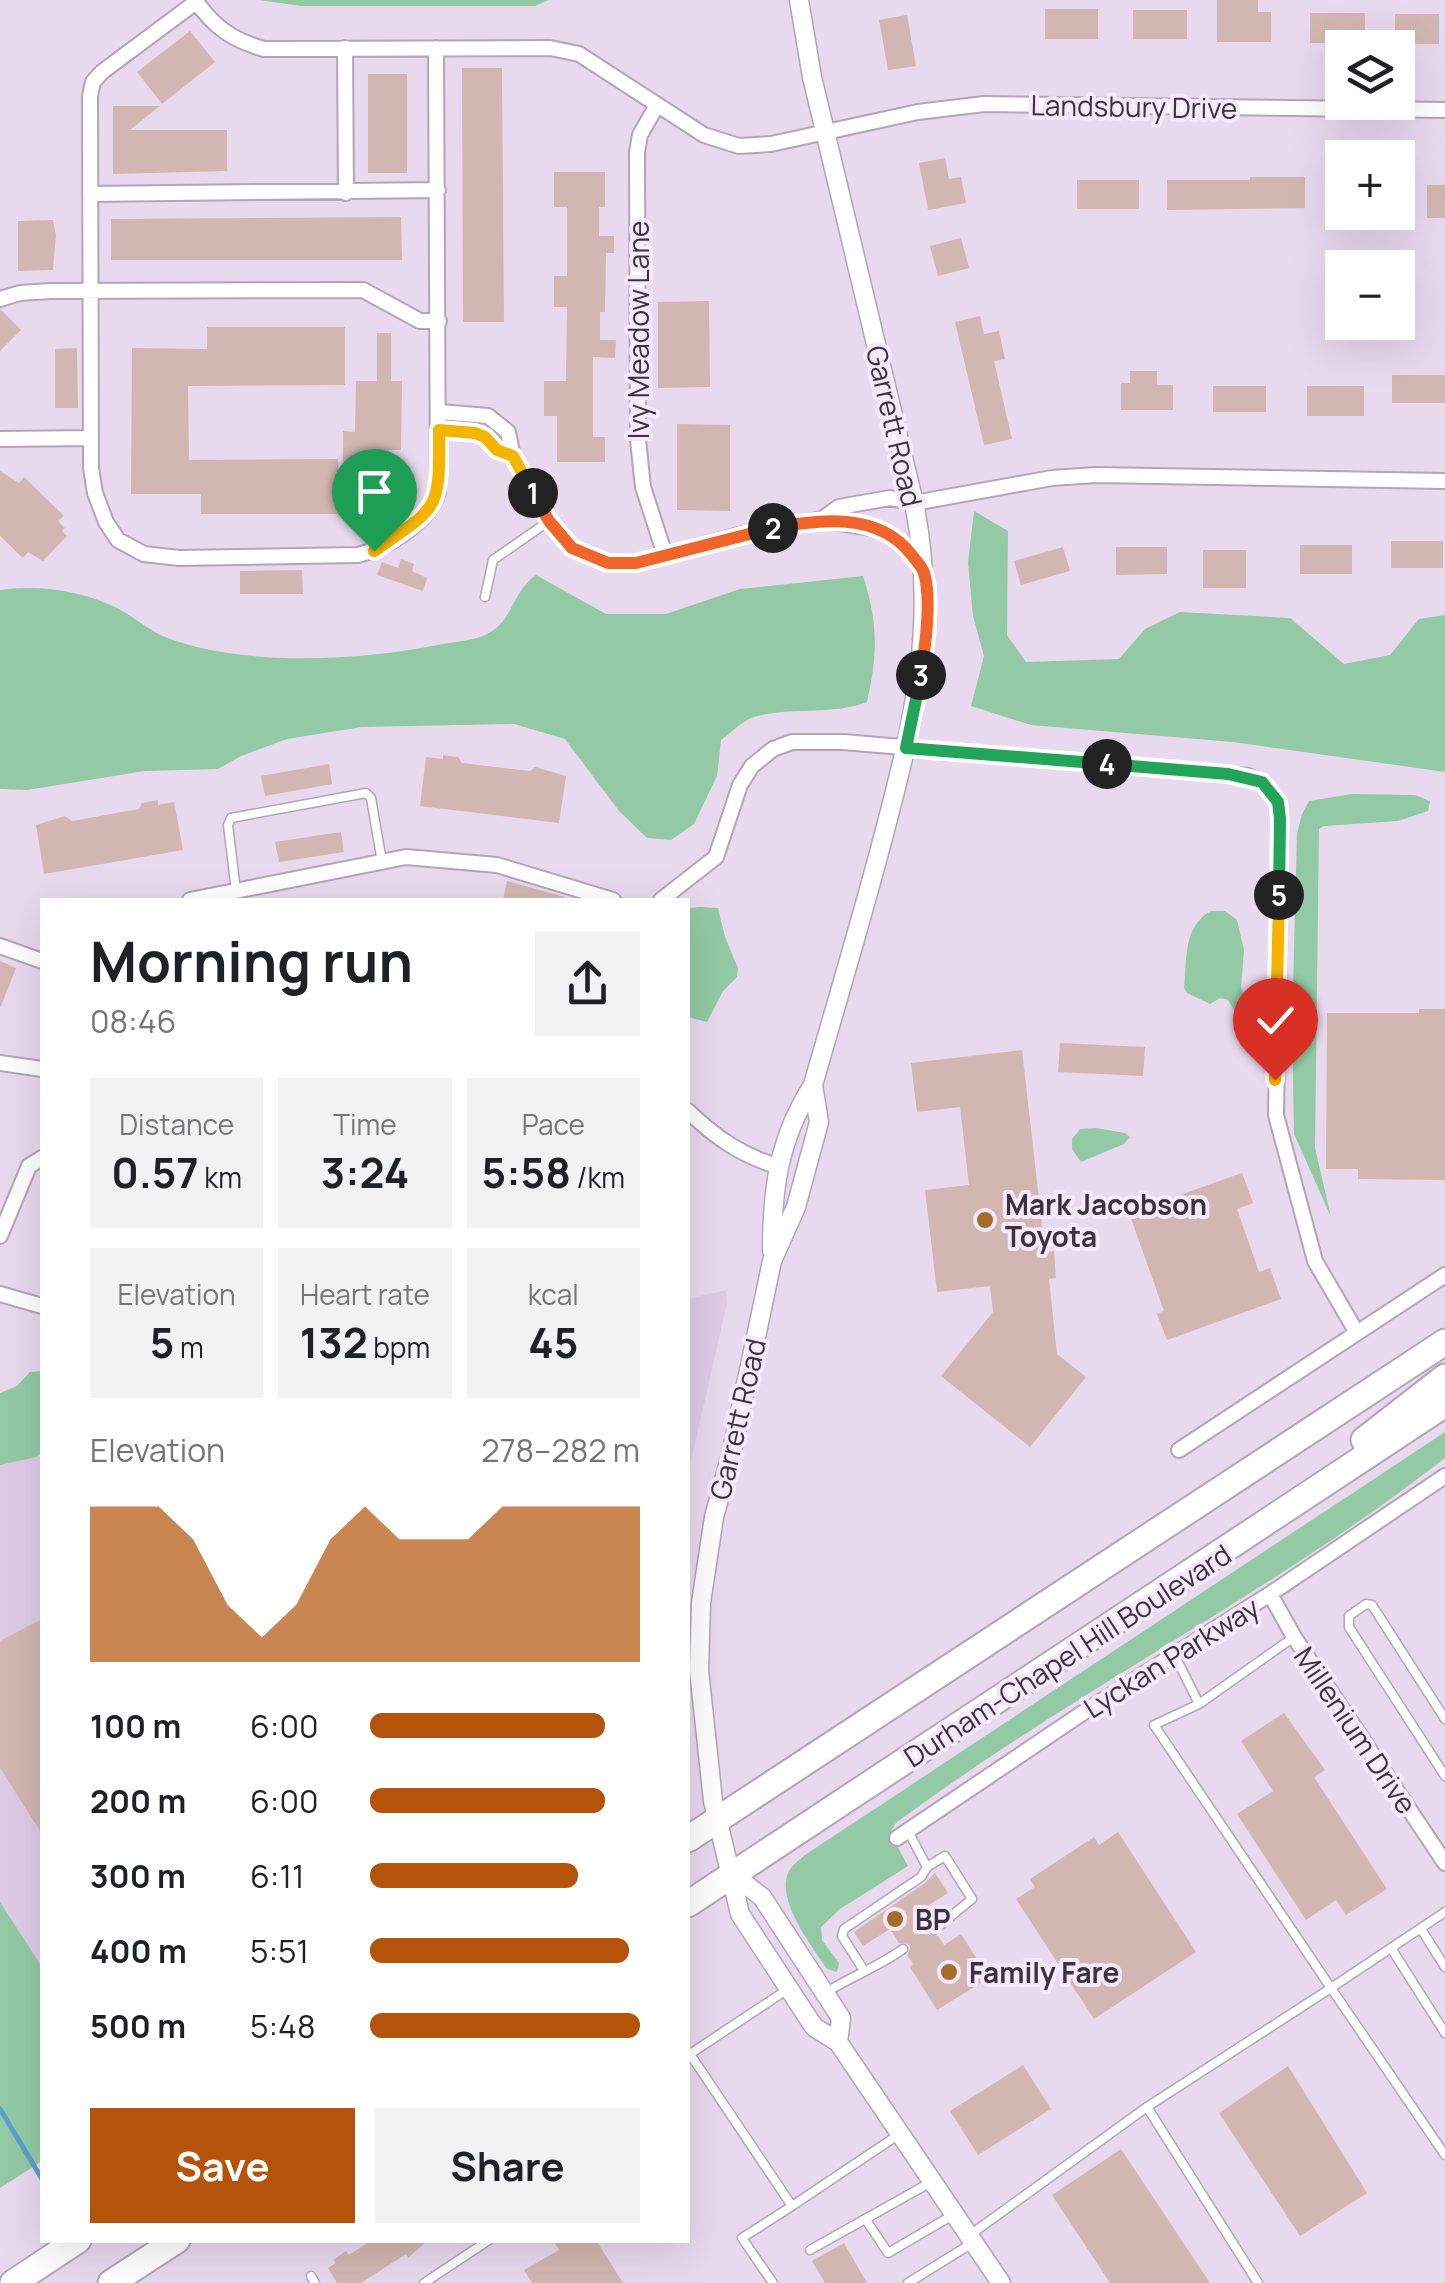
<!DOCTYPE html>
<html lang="en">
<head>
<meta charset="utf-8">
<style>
	:root { --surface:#fff; --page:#f2f2f2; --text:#202124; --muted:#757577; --accent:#b45309 }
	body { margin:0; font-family:Manrope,sans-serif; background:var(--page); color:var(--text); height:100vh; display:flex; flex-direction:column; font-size:38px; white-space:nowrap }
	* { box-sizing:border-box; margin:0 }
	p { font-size:32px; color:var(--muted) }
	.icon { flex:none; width:55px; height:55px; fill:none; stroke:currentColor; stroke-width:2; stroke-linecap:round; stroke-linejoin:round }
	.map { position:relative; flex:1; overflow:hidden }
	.details { position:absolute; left:40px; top:898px; width:650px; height:1345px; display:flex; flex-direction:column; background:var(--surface); border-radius:0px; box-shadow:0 10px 40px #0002 }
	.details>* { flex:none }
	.fabs { position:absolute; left:1325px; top:30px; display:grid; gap:20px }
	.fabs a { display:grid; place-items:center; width:90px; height:90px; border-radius:0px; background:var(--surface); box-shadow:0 10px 40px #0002; font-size:50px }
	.pin { position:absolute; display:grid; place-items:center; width:85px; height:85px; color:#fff; margin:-102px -42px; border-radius:50% 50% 50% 0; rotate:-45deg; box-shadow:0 0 10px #0007 }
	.pin .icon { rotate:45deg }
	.km { position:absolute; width:50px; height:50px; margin:-25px; border-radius:50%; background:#222; color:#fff; font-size:28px; line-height:50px; text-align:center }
	.round { display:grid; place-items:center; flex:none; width:105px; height:105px; border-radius:0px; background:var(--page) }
	.head { display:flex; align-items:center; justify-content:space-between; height:170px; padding:0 50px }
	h1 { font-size:55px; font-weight:700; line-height:75px }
	.figures { display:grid; grid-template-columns:repeat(3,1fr); gap:15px; height:170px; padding:10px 50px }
	.figures div { display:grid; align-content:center; border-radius:0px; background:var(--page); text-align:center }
	.figures b { font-size:42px; font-weight:700 }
	.figures small { font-size:28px; font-weight:400 }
	.figures p { font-size:28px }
	.chart { height:280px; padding:20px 50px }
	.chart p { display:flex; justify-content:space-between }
	.chart svg { width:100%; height:180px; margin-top:10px; fill:var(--accent); opacity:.7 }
	.cta { display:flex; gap:20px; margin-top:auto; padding:20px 50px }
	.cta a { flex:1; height:115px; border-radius:0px; background:var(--accent); color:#fff; font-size:40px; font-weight:700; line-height:115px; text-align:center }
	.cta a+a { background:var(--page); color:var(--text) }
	ul { padding:0 50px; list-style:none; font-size:32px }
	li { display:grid; grid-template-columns:160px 120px 1fr; align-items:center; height:75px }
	li i { height:25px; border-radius:12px; background:var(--accent) }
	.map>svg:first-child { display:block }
	.built { fill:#dfcbe6 }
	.green { fill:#93caa5 }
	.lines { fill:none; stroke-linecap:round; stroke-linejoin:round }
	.stream { stroke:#5aa0cf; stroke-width:5 }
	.building { fill:#d2b6b1 }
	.service-casing { stroke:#b3a4b8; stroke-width:11 }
	.minor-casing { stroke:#b3a4b8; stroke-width:18 }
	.tertiary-casing { stroke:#b3a4b8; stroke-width:21 }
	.trunk-casing { stroke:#b3a4b8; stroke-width:29 }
	.service { stroke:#fff; stroke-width:8 }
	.minor { stroke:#fff; stroke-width:14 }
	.tertiary { stroke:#fff; stroke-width:18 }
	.trunk { stroke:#fff; stroke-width:25 }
	.split-1-casing { stroke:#fff; stroke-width:20 }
	.split-2-casing { stroke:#fff; stroke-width:20 }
	.split-3-casing { stroke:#fff; stroke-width:20 }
	.split-4-casing { stroke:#fff; stroke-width:20 }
	.split-5-casing { stroke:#fff; stroke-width:20 }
	.split-6-casing { stroke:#fff; stroke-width:20 }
	.split-1 { stroke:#f5b400; stroke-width:12 }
	.split-2 { stroke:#f0652b; stroke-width:12 }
	.split-3 { stroke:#f0652b; stroke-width:12 }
	.split-4 { stroke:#22a559; stroke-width:12 }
	.split-5 { stroke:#22a559; stroke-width:12 }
	.split-6 { stroke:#f5b400; stroke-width:12 }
	.poi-dot { fill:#a46d29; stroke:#f6e7fc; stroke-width:4 }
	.labels { text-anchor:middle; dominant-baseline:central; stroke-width:8; stroke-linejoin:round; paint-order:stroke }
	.street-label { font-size:28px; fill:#39333b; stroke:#f6e7fc }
	.poi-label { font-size:28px; font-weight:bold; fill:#39333b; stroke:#f6e7fc; text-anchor:start }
</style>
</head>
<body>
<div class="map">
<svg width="1445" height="2283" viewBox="0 0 1445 2283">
	<rect width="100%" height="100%" fill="#e9d9ef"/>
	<path class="built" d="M726 1290 727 1303 688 1474V1299Z
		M42 1446V1967L0 1905V1456Z"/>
	<path class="green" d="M259 0H549L535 6H301Z
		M974 511 1008 531 1007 635 1026 662 1119 659 1145 629 1180 612 1290 618 1344 664 1390 655 1419 619 1445 615V772L1233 742 1031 725 971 706 984 656 973 616 968 563Z
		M536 575 606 614H666L740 589 863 576C878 622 878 654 867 702 831 716 791 706 754 717 743 720 731 733 721 740L717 776 694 824 671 840 647 838 619 811 565 739 514 724 362 727 287 739 241 756 218 769 145 771 27 790 0 789V590C38 584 85 591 119 609 135 618 149 630 165 637 242 667 358 661 438 645 452 642 470 641 483 636 515 622 510 593 536 575Z
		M1352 794 1415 795 1430 801 1428 811 1398 821 1324 826 1319 829 1315 1148 1331 1217 1294 1134 1292 1027 1297 833 1302 814 1309 801Z
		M701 907 718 908 725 937 738 968 737 977 723 991 707 1022 688 1017V908Z
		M1211 911H1225L1237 920 1244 950 1241 988 1253 1009 1251 1025 1242 1023 1228 1000 1220 998 1210 1004 1187 993 1184 988C1187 959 1183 926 1211 911Z
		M1096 1128 1125 1133 1130 1137 1124 1144 1081 1162 1072 1149V1139L1080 1129Z
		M42 1371V1452L36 1457 0 1465V1393L17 1386 30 1372Z
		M1445 1432V1458C1271 1594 1072 1692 896 1823L890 1833 908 1866 840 1909 821 1927 822 1940 839 1963 837 1972 827 1969C812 1947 776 1900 788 1873 791 1866 799 1860 805 1855Z
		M0 1902 42 1967V2161L0 2188Z"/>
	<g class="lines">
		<path class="stream" d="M0 2109 42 2179"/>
	</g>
	<path class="building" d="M1217 0H1258V12H1271V42H1217Z
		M1045 9H1098V39H1045Z
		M1133 10H1187V39H1133Z
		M1310 13H1365V43H1310Z
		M1395 14H1439V44H1395Z
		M907 15 916 66 888 70 879 20Z
		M190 31 215 62 162 104 137 72Z
		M462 68H502L504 322H463Z
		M368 74H407V173H368Z
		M113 106H160L130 130H227V171L113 174Z
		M945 158 949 179 961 177 966 203 928 210 919 163Z
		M554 172H605V207H599V236H614V253H606L605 312H600V340H616L615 358 593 357V437H605V462H557V416H544V381H566L567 307H554V276H567V207H554Z
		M1250 177H1305V208L1167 210V180H1250Z
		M1077 180H1139V209H1077Z
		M1427 185H1445V218H1427Z
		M401 217 402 260H111V219Z
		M53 220 56 235 53 270 18 271V221Z
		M961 238 969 268 938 276 930 246Z
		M709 301 710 387 658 388V302Z
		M0 309 21 330 0 351Z
		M980 316 984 334 999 331 1005 359 994 361 1012 439 984 445 955 322Z
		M207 327H345V385L188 386 189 460 338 459 339 514H201V494H131L132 348 207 349Z
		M377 333H391V381H402L401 450H389V463L343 462V431L355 432 356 381H377Z
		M77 348 78 408H55V349Z
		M1130 371H1157V385H1173V410H1121V383H1130Z
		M1392 375H1445V403H1392Z
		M1213 386H1266V412H1213Z
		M1307 386H1364V416H1307Z
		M677 424 730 425V511L677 510Z
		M0 471 19 483 24 477 64 516 58 521 65 528 62 531 67 536 43 561 28 552 23 558 0 536Z
		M1391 541H1443V568H1391Z
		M1300 545H1352V574H1300Z
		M1063 547 1070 571 1021 585 1014 561Z
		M1116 547H1167V574L1116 575Z
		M1203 550H1246V588H1203Z
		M401 559 414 564 412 571 427 578 423 591 377 575 382 562 398 568Z
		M302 570 303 594H240V571Z
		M443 755 458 757 462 763 530 771 535 767 566 776 559 823 420 806 426 757 443 759Z
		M329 764 332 784 265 796 261 776Z
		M158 800V805L174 802 183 850 44 874 36 825 65 816 72 821 139 809 142 803Z
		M341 832 344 852 279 862 275 842Z
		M507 881 565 897V900H503Z
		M0 961 16 968 1 1006H0Z
		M1419 1009H1445V1180L1358 1179V1169H1326L1327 1013H1419Z
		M1060 1043 1145 1047 1143 1076 1058 1072Z
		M1022 1050 1045 1252 1054 1251 1056 1278 1049 1279 1057 1354 1086 1377 1030 1447 941 1376 993 1312 990 1286 937 1292 925 1190 969 1185 960 1107 917 1112 911 1063Z
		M1242 1173 1253 1203 1237 1209 1259 1272 1270 1268 1281 1299 1167 1340 1157 1314 1164 1311 1129 1213Z
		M42 1619V1834L0 1768V1641Z
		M1284 1713 1325 1770 1314 1777 1387 1889 1346 1915 1336 1900 1306 1920 1237 1814 1273 1791 1241 1741Z
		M1118 1832 1196 1952 1094 2019 1016 1899 1035 1887 1030 1879 1094 1837 1099 1845Z
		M935 1873 948 1893 921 1910 930 1924 928 1934 938 1936 944 1945 961 1934 989 1978 937 2010 910 1967 913 1964 907 1955 910 1949 909 1944 899 1943 890 1929 863 1946 854 1932 925 1883Z
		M1023 2065 1051 2109 978 2155 950 2111Z
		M1288 2066 1367 2193 1300 2236 1219 2113Z
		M1121 2149 1210 2283H1110L1052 2195Z
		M372 2240H428L408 2258 406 2254 361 2283H337L328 2268 336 2263 333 2260 346 2251 349 2255Z
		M553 2240H596L623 2283H532L524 2270 559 2250Z
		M844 2243 867 2283H825L812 2261Z"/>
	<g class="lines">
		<defs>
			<path id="service" d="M485 597 493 560 549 521
				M236 891 228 825 231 818 366 793 371 798 382 862
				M1174 1654 1199 1704
				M1445 1719 1372 1605 1366 1604 1349 1616V1627L1445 1776
				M927 1867 945 1856 972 1899 934 1930
				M1445 1912 1331 1988 1445 2155
				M1421 1929 1445 1967
				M1391 1948 1445 2033
				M863 1969 842 1936 844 1929 921 1877 927 1867 908 1831
				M788 1989 690 2054 792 2206 901 2133
				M825 1993C852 1976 878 1967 903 1949
				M1147 2107 1258 2283
				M866 2220 888 2253 953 2215
				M970 2235 1147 2107 1331 1988 1154 1725 1199 1704 1294 1637
				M810 2250 933 2181
				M311 2276 315 2283
				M424 2283 489 2240
				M773 2283 742 2238 792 2206
				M908 2283 974 2242"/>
			<path id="minor" d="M195 0C214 27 232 40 264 49L550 48 579 54 704 135 739 146 771 144 918 112 984 104 1445 110
				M196 2 102 72 93 82 90 96 91 468 95 493 106 522 118 540 144 554 179 558 358 555C387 548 430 522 438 492L436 48
				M345 48 346 193
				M657 105 640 135 637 152 638 440 643 487 665 555
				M90 194 438 190
				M0 299 20 293 51 291 363 290 420 321H439
				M440 412 488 416 508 432 513 457 549 521 572 547 608 563H636L739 535 822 519 839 507 867 502 890 498 914 503 1052 478 1096 475 1445 481
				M439 431C453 431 471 429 483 436 494 443 500 451 513 457
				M0 439 91 438
				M822 519C880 534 881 516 923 570
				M190 900 406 857 497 865 613 900
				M661 900 716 857 740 785 752 766 773 749 792 742H843L1248 776 1262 782 1270 791 1278 802 1281 819 1276 1115 1315 1261 1357 1333
				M0 946 42 961
				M0 1063 42 1069
				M688 1111C716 1138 742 1156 780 1167
				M0 1236 29 1166 42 1158
				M0 1294 42 1306
				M1179 1450 1445 1275
				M1270 1594 1294 1637 1445 1863
				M897 1838 1081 1714 1270 1594 1445 1476"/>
			<path id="tertiary" d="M813 1085 819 1122 796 1207 772 1261 732 1451 714 1517 701 1603 699 1670 713 1801 740 1914 814 2027 838 2042 1001 2283
				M772 1251C772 1188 779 1138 813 1085 837 1001 862 918 884 834 914 720 938 621 914 503L812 77 799 0
				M732 1874 762 1897 841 2018 838 2042"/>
			<path id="trunk" d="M1364 1440 1445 1377
				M688 1839 1445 1342
				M688 1904 1445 1404
				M13 2283 78 2240
				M111 2283 177 2240"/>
		</defs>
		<use href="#service" class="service-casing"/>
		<use href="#minor" class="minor-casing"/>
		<use href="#tertiary" class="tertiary-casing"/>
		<use href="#trunk" class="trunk-casing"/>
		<use href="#service" class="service"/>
		<use href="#minor" class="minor"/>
		<use href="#tertiary" class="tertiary"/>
		<use href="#trunk" class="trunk"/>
	</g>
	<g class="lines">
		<defs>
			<path id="split-1" d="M374 551C439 506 440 512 439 430L475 433 485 437 497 450 513 456 533 493"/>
			<path id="split-2" d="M533 493 549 521 572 548 608 563H636L773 528"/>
			<path id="split-3" d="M773 528C819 519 878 512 911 554 915 560 922 566 924 573 932 599 925 648 921 675"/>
			<path id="split-4" d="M921 675 906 748 1107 764"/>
			<path id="split-5" d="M1107 764 1228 774 1262 782 1278 802 1280 819 1279 895"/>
			<path id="split-6" d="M1275 1080 1279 895"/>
		</defs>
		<use href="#split-1" class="split-1-casing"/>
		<use href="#split-2" class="split-2-casing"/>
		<use href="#split-3" class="split-3-casing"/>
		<use href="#split-4" class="split-4-casing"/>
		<use href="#split-5" class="split-5-casing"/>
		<use href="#split-6" class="split-6-casing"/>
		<use href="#split-1" class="split-1"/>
		<use href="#split-2" class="split-2"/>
		<use href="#split-3" class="split-3"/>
		<use href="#split-4" class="split-4"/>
		<use href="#split-5" class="split-5"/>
		<use href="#split-6" class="split-6"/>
	</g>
	<g class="poi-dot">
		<circle cx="985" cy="1220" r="10"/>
		<circle cx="895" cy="1919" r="10"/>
		<circle cx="949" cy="1972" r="10"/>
	</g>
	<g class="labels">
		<g class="street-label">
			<text transform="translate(1134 106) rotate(1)">Landsbury Drive</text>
			<text transform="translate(638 330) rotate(-90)">Ivy Meadow Lane</text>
			<text transform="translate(895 426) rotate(77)">Garrett Road</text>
			<text transform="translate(737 1419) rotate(-77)">Garrett Road</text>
			<text transform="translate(1067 1655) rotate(-33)">Durham-Chapel Hill Boulevard</text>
			<text transform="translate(1171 1657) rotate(-32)">Lyckan Parkway</text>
			<text transform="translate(1356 1730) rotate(56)">Millenium Drive</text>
		</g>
		<g class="poi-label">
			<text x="1005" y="1204">Mark Jacobson<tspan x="1005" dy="32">Toyota</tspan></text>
			<text x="915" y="1919">BP</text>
			<text x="969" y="1972">Family Fare</text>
		</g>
	</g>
</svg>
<div class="fabs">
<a><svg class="icon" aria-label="layers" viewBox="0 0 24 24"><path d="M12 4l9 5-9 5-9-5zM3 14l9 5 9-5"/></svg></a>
<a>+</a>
<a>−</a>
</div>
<div class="pin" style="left:374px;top:551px;background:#1e9e55"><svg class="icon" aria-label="arrive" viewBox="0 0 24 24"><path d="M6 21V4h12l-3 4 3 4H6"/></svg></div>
<div class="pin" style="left:1275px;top:1080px;background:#d93025"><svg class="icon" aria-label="check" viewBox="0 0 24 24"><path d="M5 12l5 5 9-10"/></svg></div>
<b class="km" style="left:533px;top:493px">1</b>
<b class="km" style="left:773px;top:528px">2</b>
<b class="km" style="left:921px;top:675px">3</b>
<b class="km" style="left:1107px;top:764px">4</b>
<b class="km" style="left:1279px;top:895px">5</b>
<section class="details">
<div class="head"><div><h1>Morning run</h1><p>08:46</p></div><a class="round"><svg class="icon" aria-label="share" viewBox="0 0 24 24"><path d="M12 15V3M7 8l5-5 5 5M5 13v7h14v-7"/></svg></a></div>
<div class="figures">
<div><p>Distance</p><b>0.57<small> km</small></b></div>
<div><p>Time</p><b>3:24</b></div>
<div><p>Pace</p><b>5:58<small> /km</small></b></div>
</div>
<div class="figures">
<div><p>Elevation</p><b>5<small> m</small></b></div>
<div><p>Heart rate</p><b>132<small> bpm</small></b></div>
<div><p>kcal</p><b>45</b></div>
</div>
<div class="chart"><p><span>Elevation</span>278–282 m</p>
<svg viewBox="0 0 160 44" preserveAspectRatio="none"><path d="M0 44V6L10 6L20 6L30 14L40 30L50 38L60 30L70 14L80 6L90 14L100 14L110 14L120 6L130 6L140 6L150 6L160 6V44z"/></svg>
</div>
<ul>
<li><b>100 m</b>6:00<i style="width:87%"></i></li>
<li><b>200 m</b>6:00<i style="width:87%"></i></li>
<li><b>300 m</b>6:11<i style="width:77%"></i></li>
<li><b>400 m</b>5:51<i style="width:96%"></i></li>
<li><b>500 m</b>5:48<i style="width:100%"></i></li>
</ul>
<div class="cta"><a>Save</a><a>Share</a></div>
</section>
</div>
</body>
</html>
